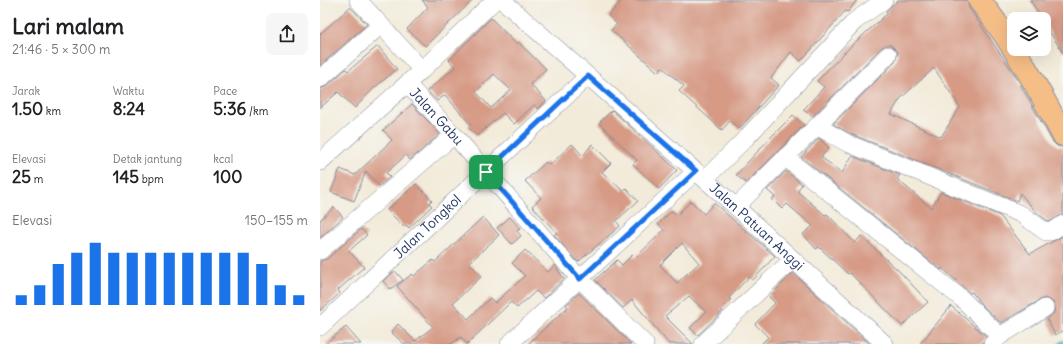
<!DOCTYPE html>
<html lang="id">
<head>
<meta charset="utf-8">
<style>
	:root { --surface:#fff; --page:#f6f6f6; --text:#202124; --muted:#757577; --accent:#1a73e8 }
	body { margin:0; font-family:Delius,sans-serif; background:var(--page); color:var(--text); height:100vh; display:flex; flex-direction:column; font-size:15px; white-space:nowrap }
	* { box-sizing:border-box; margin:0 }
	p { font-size:13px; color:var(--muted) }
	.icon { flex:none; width:22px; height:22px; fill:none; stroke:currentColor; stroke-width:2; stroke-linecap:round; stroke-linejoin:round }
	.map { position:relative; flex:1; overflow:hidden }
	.side { display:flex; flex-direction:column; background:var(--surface); width:320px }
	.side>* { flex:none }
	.fabs { position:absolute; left:687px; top:12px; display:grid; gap:8px }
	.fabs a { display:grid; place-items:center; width:44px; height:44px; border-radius:8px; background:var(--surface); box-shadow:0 4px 16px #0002; font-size:20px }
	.pin { position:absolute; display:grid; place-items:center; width:34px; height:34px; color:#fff; margin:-17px; border-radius:8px; box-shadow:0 2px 6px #0006 }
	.round { display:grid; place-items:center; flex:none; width:42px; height:42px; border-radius:8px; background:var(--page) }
	.overview { display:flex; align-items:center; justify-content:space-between; height:68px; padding:0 12px }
	h1 { font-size:22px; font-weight:700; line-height:30px }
	.metrics { display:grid; grid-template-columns:repeat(3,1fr); gap:6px; height:68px; padding:4px 12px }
	.metrics div { display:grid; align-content:center }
	.metrics b { font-size:17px; font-weight:700 }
	.metrics small { font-size:11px; font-weight:400 }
	.metrics p { font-size:11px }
	.chart { height:112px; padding:8px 12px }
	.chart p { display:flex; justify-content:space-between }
	.chart svg { width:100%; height:72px; margin-top:4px; stroke:var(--accent); stroke-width:6 }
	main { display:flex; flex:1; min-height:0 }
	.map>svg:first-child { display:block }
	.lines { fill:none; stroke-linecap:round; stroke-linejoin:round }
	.stream { stroke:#47afc6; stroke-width:4 }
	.building { fill:#d69a85; fill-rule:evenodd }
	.minor-casing { stroke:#878d9c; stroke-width:18 }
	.highway-casing { stroke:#878d9c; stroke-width:24 }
	.minor { stroke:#fff; stroke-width:17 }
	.highway { stroke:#f6be87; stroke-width:22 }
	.route-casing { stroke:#fff; stroke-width:8 }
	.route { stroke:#1a73e8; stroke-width:5 }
	.labels { text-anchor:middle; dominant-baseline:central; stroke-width:3.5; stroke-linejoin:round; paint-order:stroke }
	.street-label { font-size:14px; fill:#1b2f5e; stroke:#f6f6f2 }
</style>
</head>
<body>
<main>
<section class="side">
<div class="overview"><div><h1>Lari malam</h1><p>21:46 · 5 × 300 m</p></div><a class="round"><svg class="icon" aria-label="share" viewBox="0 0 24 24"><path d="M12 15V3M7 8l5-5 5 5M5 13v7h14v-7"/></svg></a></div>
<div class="metrics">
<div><p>Jarak</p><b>1.50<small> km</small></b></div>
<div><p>Waktu</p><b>8:24</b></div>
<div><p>Pace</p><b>5:36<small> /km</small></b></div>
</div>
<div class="metrics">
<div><p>Elevasi</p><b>25<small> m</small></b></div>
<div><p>Detak jantung</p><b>145<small> bpm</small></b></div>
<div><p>kcal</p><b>100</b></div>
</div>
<div class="chart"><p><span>Elevasi</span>150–155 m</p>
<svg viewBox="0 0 160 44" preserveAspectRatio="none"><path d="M5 44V38M15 44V32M25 44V19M35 44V12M45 44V6M55 44V12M65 44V12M75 44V12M85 44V12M95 44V12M105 44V12M115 44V12M125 44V12M135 44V19M145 44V32M155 44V38"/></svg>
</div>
</section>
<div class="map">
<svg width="743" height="344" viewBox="0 0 743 344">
	<rect width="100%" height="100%" fill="#f6f6f2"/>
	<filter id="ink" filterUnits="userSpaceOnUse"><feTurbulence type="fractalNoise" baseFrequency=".025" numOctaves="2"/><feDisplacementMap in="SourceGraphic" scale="8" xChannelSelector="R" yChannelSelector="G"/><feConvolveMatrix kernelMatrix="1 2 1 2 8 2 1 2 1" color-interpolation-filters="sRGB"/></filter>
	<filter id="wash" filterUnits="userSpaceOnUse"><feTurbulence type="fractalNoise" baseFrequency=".012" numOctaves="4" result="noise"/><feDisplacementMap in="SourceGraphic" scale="16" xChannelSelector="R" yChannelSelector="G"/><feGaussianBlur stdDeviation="0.9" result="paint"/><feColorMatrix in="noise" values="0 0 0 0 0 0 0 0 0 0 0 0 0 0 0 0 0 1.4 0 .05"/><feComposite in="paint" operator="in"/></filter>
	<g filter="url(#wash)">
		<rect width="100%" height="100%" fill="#f3ebd9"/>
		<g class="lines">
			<path class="stream" d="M740 344 743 342"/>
		</g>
		<g id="blocks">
			<path class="building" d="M102 0H153L105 46 87 29 108 7Z
				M302 0H537L528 12 525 11 481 61 471 52 451 78 459 85 419 129 410 121 402 130 359 91 364 86 342 67 338 72 291 30 297 24 288 16Z
				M578 0H647L649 8 693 72 732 141 737 146 743 147V214L729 222 716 212 700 193 697 201 531 134 513 124 575 62 578 52 571 45H566L561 48 493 116 483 110 504 87 497 81 532 45 568 13 566 11ZM614 68 640 107 621 137 571 114 580 99Z
				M710 0H743V53L724 23V19H722Z
				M30 7 47 24 0 66V34Z
				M171 18 196 44 198 42 226 69 210 84 226 101 218 109 214 105 194 124 183 113 157 136 148 127 151 125 125 95 117 101 107 91 135 67 129 60ZM174 74 191 90 171 108 156 92Z
				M58 46 77 69 54 88 35 108 18 92 0 108V89L7 86 26 69 28 71Z
				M92 104 120 134 90 160 86 155 66 173 70 177 59 186 46 171 34 201 11 192 20 169 35 175 72 140 63 130Z
				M292 110 357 170 339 189 313 164 317 160 279 123Z
				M473 115 484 125 426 183 416 175 449 139Z
				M499 138 509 148 501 157 522 173 532 156 580 175 577 179 611 208 621 192 680 216 710 254 743 236V331L735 335 727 319 734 313 735 307 733 302 725 298 720 300 681 323 661 304 652 292 650 293 622 268 621 270 481 157Z
				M252 144 263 156 272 144 291 163 282 172 303 191 306 188 318 201 296 221 300 226 258 262 234 235 237 233 212 206 221 198 205 181 226 162 230 165Z
				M466 171 482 184 478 190V192L505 215 507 214 535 243 541 236 580 272 608 302 582 326 530 273 528 274 499 247 496 249 483 234 493 226 467 204 462 209 452 199 455 197 447 190Z
				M96 184 112 200 109 203 112 206 89 228 86 225 84 227 67 210Z
				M371 201 384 214 394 203 455 256 433 280 429 277 409 298 411 300 401 310 403 311 378 335 370 328 386 312 369 296 345 316 373 344H349L312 300 303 308 275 280 297 260 302 265 312 255 315 258 344 230 338 224 343 219 352 211 357 215ZM362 243 379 263 357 283 340 265Z
				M14 207 23 217 0 238V220Z
				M163 217 179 235 149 263 162 276 133 303 148 319 170 298 175 303 205 276 192 263 205 250 228 272 235 265 244 279 224 298 216 291 197 308 191 302 147 344 141 337 131 344H84L71 332 78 324 95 341 113 327 77 286 92 274 94 276 113 260 115 262Z
				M190 217 200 228 197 231 201 236 192 244 177 228Z
				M41 229 47 235 29 251 44 267 18 290 20 293 0 311V261L7 259Z
				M75 271 83 280 70 289 63 281Z
				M473 273 550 344H441L448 337 435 324 455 303 449 297Z
				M259 293 311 344H208L248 307 246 305Z
				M631 306 666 336 662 344H600Z
				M26 327 41 344H5Z"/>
		</g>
	</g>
	<g filter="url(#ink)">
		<use href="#blocks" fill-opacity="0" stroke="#878d9c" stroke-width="1"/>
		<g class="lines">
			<defs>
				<g id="minor">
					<path d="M38 0 102 70"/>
					<path id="s1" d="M182 0 416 207 565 344"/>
					<path d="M0 79 61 25"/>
					<path id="s2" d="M87 84 134 135 260 279 325 344"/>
					<path d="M497 126 527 143 701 214 726 232H731L743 224"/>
					<path d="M465 157 642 299 680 336"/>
					<path d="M0 162 102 70 175 0"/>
					<path d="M385 179 426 138 535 21 564 0"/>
					<path d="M416 207 568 55"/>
					<path d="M0 251 134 135"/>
					<path id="s3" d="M0 327 268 76"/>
					<path d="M189 344 376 171"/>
					<path d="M383 344 472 260"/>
					<path d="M672 344 680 336 725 308"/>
				</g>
				<path id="highway" d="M659 0C692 41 718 88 743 135"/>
			</defs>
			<use href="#minor" class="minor-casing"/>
			<use href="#highway" class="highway-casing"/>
			<use href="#minor" class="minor"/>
			<use href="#highway" class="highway"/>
		</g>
	</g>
	<g class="lines" filter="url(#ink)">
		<defs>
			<path id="route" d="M268 76 376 171 260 279 166 172Z"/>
		</defs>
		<use href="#route" class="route-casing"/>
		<use href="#route" class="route"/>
	</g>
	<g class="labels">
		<g class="street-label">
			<text stroke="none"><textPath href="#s2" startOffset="44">Jalan Gabu</textPath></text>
			<text stroke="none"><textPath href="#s3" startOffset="147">Jalan Tongkol</textPath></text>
			<text stroke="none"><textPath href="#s1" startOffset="341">Jalan Patuan Anggi</textPath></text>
		</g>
	</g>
</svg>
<div class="fabs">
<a><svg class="icon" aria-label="layers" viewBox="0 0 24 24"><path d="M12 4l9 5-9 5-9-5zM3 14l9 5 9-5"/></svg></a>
</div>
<div class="pin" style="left:166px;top:172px;background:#1e9e55"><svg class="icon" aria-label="arrive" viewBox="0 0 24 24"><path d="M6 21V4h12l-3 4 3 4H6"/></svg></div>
</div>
</main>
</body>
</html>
